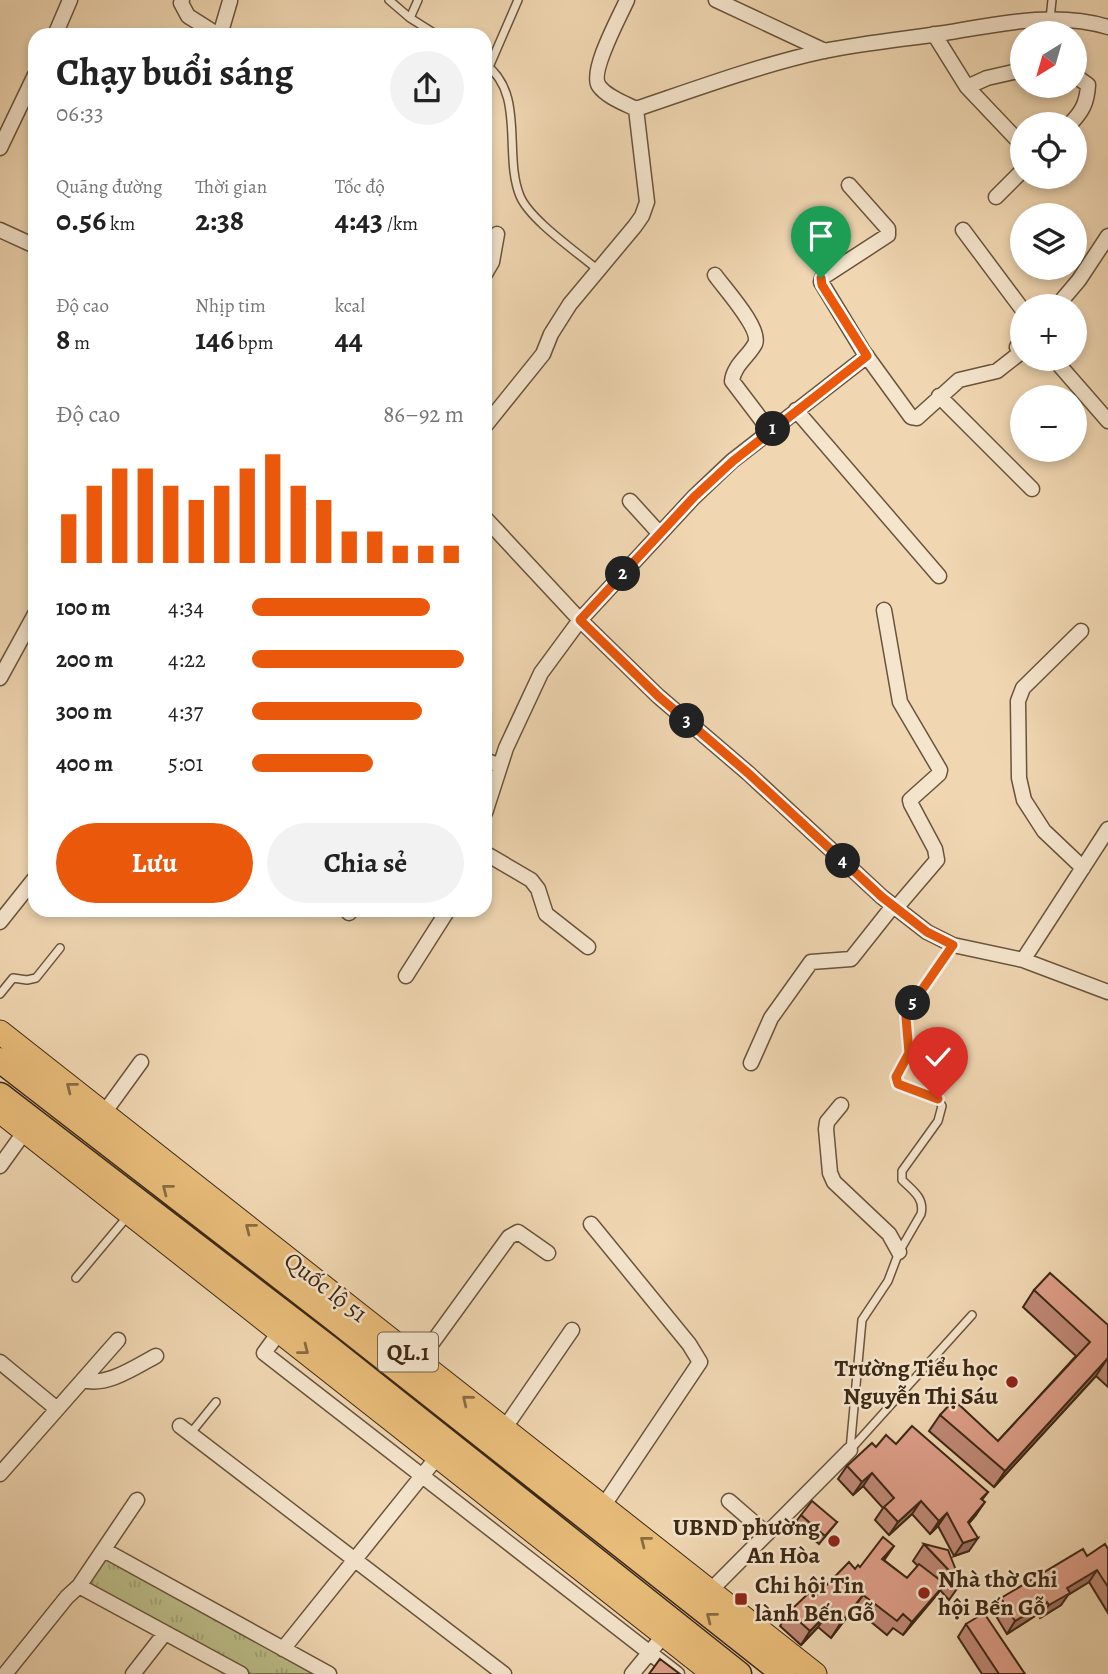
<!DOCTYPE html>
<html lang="vi">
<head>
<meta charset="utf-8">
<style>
	:root { --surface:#fff; --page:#f2f2f2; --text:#222; --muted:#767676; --accent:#ea580c }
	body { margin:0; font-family:Alegreya,serif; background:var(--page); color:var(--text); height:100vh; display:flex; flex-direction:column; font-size:26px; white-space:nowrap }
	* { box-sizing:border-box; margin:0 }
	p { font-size:23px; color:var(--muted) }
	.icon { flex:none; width:38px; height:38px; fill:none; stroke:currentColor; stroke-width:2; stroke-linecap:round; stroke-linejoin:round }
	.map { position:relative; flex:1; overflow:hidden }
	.panel { position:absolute; left:28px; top:28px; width:464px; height:889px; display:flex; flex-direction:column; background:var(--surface); border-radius:21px; box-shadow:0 4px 10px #0003 }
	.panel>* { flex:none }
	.needle { width:46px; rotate:217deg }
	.tools { position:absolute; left:1010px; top:21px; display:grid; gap:14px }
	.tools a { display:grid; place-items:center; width:77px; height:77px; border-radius:50%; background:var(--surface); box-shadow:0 4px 10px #0003; font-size:35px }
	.pin { position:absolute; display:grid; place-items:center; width:60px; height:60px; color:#fff; margin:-72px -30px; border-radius:50% 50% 50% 0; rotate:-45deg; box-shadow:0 0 7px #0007 }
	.pin .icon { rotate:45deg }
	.km { position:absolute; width:35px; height:35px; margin:-18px; border-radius:50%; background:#222; color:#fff; font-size:19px; line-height:35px; text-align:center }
	.round { display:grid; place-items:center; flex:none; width:74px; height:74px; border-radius:37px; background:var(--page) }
	.summary { display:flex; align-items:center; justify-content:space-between; height:119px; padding:0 28px }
	h1 { font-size:38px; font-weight:700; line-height:52px }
	.figures { display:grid; grid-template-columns:repeat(3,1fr); gap:10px; height:119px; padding:7px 28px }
	.figures div { display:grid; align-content:center }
	.figures b { font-size:30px; font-weight:700 }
	.figures small { font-size:19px; font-weight:400 }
	.figures p { font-size:19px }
	.chart { height:196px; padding:14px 28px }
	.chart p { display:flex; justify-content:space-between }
	.chart svg { width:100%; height:126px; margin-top:7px; stroke:var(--accent); stroke-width:6 }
	.button { display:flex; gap:14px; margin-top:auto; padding:14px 28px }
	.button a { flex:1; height:80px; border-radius:42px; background:var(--accent); color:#fff; font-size:28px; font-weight:700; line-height:80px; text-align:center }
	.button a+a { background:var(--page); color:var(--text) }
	ul { padding:0 28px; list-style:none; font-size:23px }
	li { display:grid; grid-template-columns:112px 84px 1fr; align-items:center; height:52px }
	li i { height:18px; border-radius:9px; background:var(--accent) }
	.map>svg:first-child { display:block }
	.park { fill:url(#park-tufts); stroke:#7c7350; stroke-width:2 }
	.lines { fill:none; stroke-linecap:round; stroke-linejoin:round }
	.service-casing { stroke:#69543c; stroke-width:10 }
	.minor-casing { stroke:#69543c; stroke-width:17 }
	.primary-casing { stroke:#3c2815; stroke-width:25 }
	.trunk-casing { stroke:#3c2815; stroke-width:27 }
	.service { stroke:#f5e5cd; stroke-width:7 }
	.minor { stroke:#f5e5cd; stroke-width:14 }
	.primary { stroke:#e8bc79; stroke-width:23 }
	.trunk { stroke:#e8bc79; stroke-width:24 }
	.wall { fill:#c08977; stroke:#3c2815; stroke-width:2 }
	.shaded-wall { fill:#9c6f61; stroke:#3c2815; stroke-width:2 }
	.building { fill:#df9f8a; stroke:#3c2815; stroke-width:2 }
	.oneway { stroke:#896b42 }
	.route-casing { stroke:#fff; stroke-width:14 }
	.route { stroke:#ea580c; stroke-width:9 }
	.poi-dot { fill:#8f2418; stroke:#f5e5cd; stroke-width:2.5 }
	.labels { text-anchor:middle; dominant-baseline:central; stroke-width:5; stroke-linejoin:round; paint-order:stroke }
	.shield { fill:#f5e5cd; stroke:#74614c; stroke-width:2 }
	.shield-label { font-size:23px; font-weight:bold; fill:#3c2815 }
	.street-label { font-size:24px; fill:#3c2815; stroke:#f5e5cd }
	.poi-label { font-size:24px; font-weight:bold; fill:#3c2815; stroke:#f5e5cd; text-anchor:end }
</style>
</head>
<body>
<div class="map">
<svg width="1108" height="1674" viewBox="0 0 1108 1674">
	<defs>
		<pattern id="park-tufts" width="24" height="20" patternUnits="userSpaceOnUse" patternTransform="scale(1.75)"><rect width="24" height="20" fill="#bcbe8a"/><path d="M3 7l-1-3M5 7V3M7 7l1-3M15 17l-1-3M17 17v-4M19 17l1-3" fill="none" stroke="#a2a376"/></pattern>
	</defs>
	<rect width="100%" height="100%" fill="#f0d7b2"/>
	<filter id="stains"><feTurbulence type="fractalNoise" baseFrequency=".00286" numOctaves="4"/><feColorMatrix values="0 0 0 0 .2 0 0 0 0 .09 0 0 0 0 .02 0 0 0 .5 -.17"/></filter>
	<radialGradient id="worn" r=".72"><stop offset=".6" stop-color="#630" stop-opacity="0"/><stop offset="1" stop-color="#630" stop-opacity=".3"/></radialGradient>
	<path class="park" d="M106 1556 319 1674H251L86 1585Z"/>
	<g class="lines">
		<defs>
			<path id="service" d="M389 0 410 18 437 35
				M410 18 418 0
				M1050 19 1052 0
				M485 64C526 93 503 155 520 196 530 220 577 252 598 270
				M489 67 518 0
				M0 994 13 978 27 980 36 978 60 948
				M76 1278 127 1217
				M190 1434 216 1402
				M851 1449 972 1315
				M850 1450 862 1320 888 1281 899 1252 921 1214C925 1198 912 1190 902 1180V1171L938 1121 942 1106 938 1099 896 1082V1077L909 1053 906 1017 908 1010 953 945"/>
			<path id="minor" d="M182 0 181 3 188 16 218 35
				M716 0 825 51
				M934 34 967 87 1022 145
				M55 35 70 0
				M220 35 230 1
				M967 87 987 78 1022 70
				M636 109C698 88 760 65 824 51 864 43 905 39 945 33 998 24 1056 11 1108 27
				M1070 124C1082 112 1087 103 1088 85L1074 75
				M0 148 35 75
				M849 185 888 229V235L822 278 821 282 863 351 911 417 917 418 959 380 997 371 1020 353 1017 347 1022 340
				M996 197 1022 171
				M0 230 35 246
				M963 230 1022 309
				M485 274 492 262 497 234
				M715 275C724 288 762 329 755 344 748 357 734 365 732 381L770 431
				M1057 306 1079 280 1108 236
				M1054 359 1108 421
				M939 396 1032 489
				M796 410 939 576
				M485 426 543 354 551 334 570 304 635 226 642 216 647 202 636 109C624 103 607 97 599 86 589 72 620 16 627 0
				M630 501 660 534
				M485 518 580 620 658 696 748 773 882 897 927 932 953 945 1023 960 1108 992
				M884 610 900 702 940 770 939 774 910 800 911 804 935 849 937 860 896 908
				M1081 631 1023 688 1018 701 1019 778 1024 800 1044 831 1083 868
				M0 678 35 614
				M485 760 500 766
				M485 813 506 748 541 673 580 620 694 497 732 461 867 356
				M485 853 531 880 538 889 546 914 588 947
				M349 913 351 910
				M0 922 35 878
				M1023 960 1108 829
				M406 976 448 910
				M751 1063 771 1018 811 962 851 959 893 906
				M841 1105 827 1122 826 1129 830 1173 834 1182 889 1234 899 1252
				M104 1113 141 1062
				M0 1166 28 1127
				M591 1224 689 1344 700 1362 602 1508
				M280 1331 264 1353 677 1674
				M419 1361 509 1237 518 1232 548 1253
				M0 1362 57 1409
				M83 1380C107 1387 135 1367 156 1356
				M180 1426 504 1674
				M504 1429 572 1330
				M0 1474 118 1340
				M729 1501 767 1534
				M104 1550 329 1674
				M79 1586 241 1674
				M710 1591 850 1450
				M283 1649 438 1456
				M5 1674 67 1597 79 1586 137 1500
				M133 1674 165 1633
				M632 1674 669 1629"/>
			<path id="primary" d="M0 1032 815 1674
				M0 1111 714 1674"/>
			<path id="trunk" d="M0 1060 332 1317 784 1674
				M0 1095 329 1348 739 1674"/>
		</defs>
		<use href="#service" class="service-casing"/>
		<use href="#minor" class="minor-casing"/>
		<use href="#primary" class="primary-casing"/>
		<use href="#trunk" class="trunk-casing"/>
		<use href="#service" class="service"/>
		<use href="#minor" class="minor"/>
		<use href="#primary" class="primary"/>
		<use href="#trunk" class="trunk"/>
	</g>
	<path class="wall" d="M1034 1290 1108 1325V1387L1096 1376 994 1487 929 1431 940 1415 998 1441 1076 1356 1023 1307Z
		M896 1444 988 1492 982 1500 976 1515 969 1523V1551L954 1556 938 1526 930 1534 912 1514 889 1535 875 1520 883 1508 863 1486 853 1495 838 1479 847 1466 876 1447Z
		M801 1515 837 1522 819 1544 795 1523Z
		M924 1544 961 1583 949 1600 940 1590 903 1635 893 1628 887 1635 854 1608 831 1638 818 1627 801 1645 780 1626 789 1612 860 1567 884 1560 907 1578 918 1566 913 1561Z
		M1108 1549V1613L1089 1582 1068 1595 1061 1605 1040 1618 1038 1614 1007 1634 993 1611 1001 1598 1087 1556Z
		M966 1624 1025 1674H982L958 1637Z"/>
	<path class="shaded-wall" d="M1107 1359 1096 1376 994 1487 1005 1471Z
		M872 1473 863 1486 853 1495 862 1482Z
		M921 1501 912 1514 889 1535 898 1522Z
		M985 1502 976 1515 959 1535 968 1522Z
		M947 1513 938 1526 930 1534 939 1521Z
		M978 1538 969 1551 954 1556 963 1543Z
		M894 1546 885 1559 872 1572 882 1559Z
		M1097 1570 1089 1582 1068 1595 1061 1605 1040 1618 1049 1605 1067 1588Z
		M945 1584 935 1597 903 1635 912 1622Z
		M863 1595 854 1608 831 1638 840 1624Z
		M1047 1602 1038 1614 1007 1634 1015 1621Z
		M828 1613 818 1627 801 1645 810 1631Z"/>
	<path class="building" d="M1050 1273 1108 1325V1360L1107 1359 1005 1471 940 1415 954 1400 998 1441 1090 1342 1034 1290Z
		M912 1426 988 1492 981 1499 985 1502 968 1522 978 1538 963 1543 947 1513 939 1521 921 1501 898 1522 884 1507 894 1498 872 1473 862 1482 847 1466 872 1443 876 1447 886 1435 896 1444Z
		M812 1501 837 1522 825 1536 801 1515Z
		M883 1537 894 1546 882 1559 907 1578 919 1564 945 1584 912 1622 903 1614 897 1621 863 1595 840 1624 828 1613 810 1631 789 1612 812 1590 817 1595 849 1562 855 1569 858 1565 860 1567Z
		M924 1544 948 1550 961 1583Z
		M1105 1544 1108 1549V1587L1097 1570 1067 1588 1070 1593 1049 1605 1047 1602 1015 1621 1001 1598 1083 1549 1087 1556Z
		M984 1613 1025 1674H999L966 1624Z
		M660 1659 680 1674H649Z"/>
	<defs><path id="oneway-chevron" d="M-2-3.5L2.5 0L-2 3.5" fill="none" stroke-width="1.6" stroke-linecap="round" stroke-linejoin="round" transform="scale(1.75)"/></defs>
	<g class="oneway">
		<use href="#oneway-chevron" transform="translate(71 1087) rotate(-142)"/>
		<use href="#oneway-chevron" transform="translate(167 1189) rotate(-142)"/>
		<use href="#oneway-chevron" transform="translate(250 1228) rotate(-142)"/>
		<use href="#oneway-chevron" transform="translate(304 1350) rotate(38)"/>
		<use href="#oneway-chevron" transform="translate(467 1400) rotate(-141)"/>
		<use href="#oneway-chevron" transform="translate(645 1541) rotate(-142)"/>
		<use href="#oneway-chevron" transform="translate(711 1617) rotate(-142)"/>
	</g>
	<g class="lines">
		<defs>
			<path id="route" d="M821 278 822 285 867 356 733 461 694 497 580 620 658 696 748 773 882 897 927 932 953 945 908 1010 906 1017 909 1053 896 1077 898 1084 938 1099"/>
		</defs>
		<use href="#route" class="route-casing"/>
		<use href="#route" class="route"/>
	</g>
	<g class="poi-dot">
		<circle cx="1012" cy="1382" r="7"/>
		<circle cx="834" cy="1541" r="7"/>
		<circle cx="924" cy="1593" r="7"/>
		<rect x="734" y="1592" width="14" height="14" rx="3.5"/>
	</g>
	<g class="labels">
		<rect class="shield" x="378" y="1332.5" width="60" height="39" rx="5"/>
		<g class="shield-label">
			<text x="408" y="1352">QL.1</text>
		</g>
		<g class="street-label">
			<text transform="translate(326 1287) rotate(38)">Quốc lộ 51</text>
		</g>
		<g class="poi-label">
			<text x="998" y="1368">Trường Tiểu học<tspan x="998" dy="28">Nguyễn Thị Sáu</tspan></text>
			<text x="820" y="1527">UBND phường<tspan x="820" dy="28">An Hòa</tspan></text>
			<text x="938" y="1579" text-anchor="start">Nhà thờ Chi<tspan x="938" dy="28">hội Bến Gỗ</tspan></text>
			<text x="755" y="1585" text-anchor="start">Chi hội Tin<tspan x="755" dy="28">lành Bến Gỗ</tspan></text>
		</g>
	</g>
	<rect width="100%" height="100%" filter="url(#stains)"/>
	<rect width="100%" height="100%" fill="url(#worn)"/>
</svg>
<div class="tools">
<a><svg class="needle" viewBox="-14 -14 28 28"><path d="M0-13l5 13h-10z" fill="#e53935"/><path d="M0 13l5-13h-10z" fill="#767676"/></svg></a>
<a><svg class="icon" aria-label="locate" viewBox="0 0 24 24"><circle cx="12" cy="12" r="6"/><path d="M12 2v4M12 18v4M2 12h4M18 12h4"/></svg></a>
<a><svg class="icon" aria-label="layers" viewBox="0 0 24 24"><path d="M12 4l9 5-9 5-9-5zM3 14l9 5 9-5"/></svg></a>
<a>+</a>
<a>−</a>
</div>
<div class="pin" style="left:821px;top:278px;background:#1e9e55"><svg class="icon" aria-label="arrive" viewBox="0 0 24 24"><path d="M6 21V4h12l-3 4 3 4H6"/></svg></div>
<div class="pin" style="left:938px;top:1099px;background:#d93025"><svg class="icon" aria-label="check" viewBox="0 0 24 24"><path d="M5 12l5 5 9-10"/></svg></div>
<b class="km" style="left:773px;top:429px">1</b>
<b class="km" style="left:623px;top:574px">2</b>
<b class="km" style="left:687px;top:721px">3</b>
<b class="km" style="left:843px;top:861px">4</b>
<b class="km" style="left:913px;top:1003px">5</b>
<section class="panel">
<div class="summary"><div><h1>Chạy buổi sáng</h1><p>06:33</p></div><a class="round"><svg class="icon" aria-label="share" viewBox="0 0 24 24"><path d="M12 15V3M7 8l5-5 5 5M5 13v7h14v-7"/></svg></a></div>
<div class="figures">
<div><p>Quãng đường</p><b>0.56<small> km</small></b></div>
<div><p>Thời gian</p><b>2:38</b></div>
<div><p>Tốc độ</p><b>4:43<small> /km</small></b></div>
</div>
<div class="figures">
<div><p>Độ cao</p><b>8<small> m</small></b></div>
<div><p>Nhịp tim</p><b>146<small> bpm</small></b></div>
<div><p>kcal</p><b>44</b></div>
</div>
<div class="chart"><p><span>Độ cao</span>86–92 m</p>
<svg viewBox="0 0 160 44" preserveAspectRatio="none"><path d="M5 44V27M15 44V17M25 44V11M35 44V11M45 44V17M55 44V22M65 44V17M75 44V11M85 44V6M95 44V17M105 44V22M115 44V33M125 44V33M135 44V38M145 44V38M155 44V38"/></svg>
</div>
<ul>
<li><b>100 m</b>4:34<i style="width:84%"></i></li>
<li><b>200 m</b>4:22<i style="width:100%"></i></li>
<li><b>300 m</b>4:37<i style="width:80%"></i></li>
<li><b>400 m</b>5:01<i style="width:57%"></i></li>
</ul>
<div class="button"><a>Lưu</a><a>Chia sẻ</a></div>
</section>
</div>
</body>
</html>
